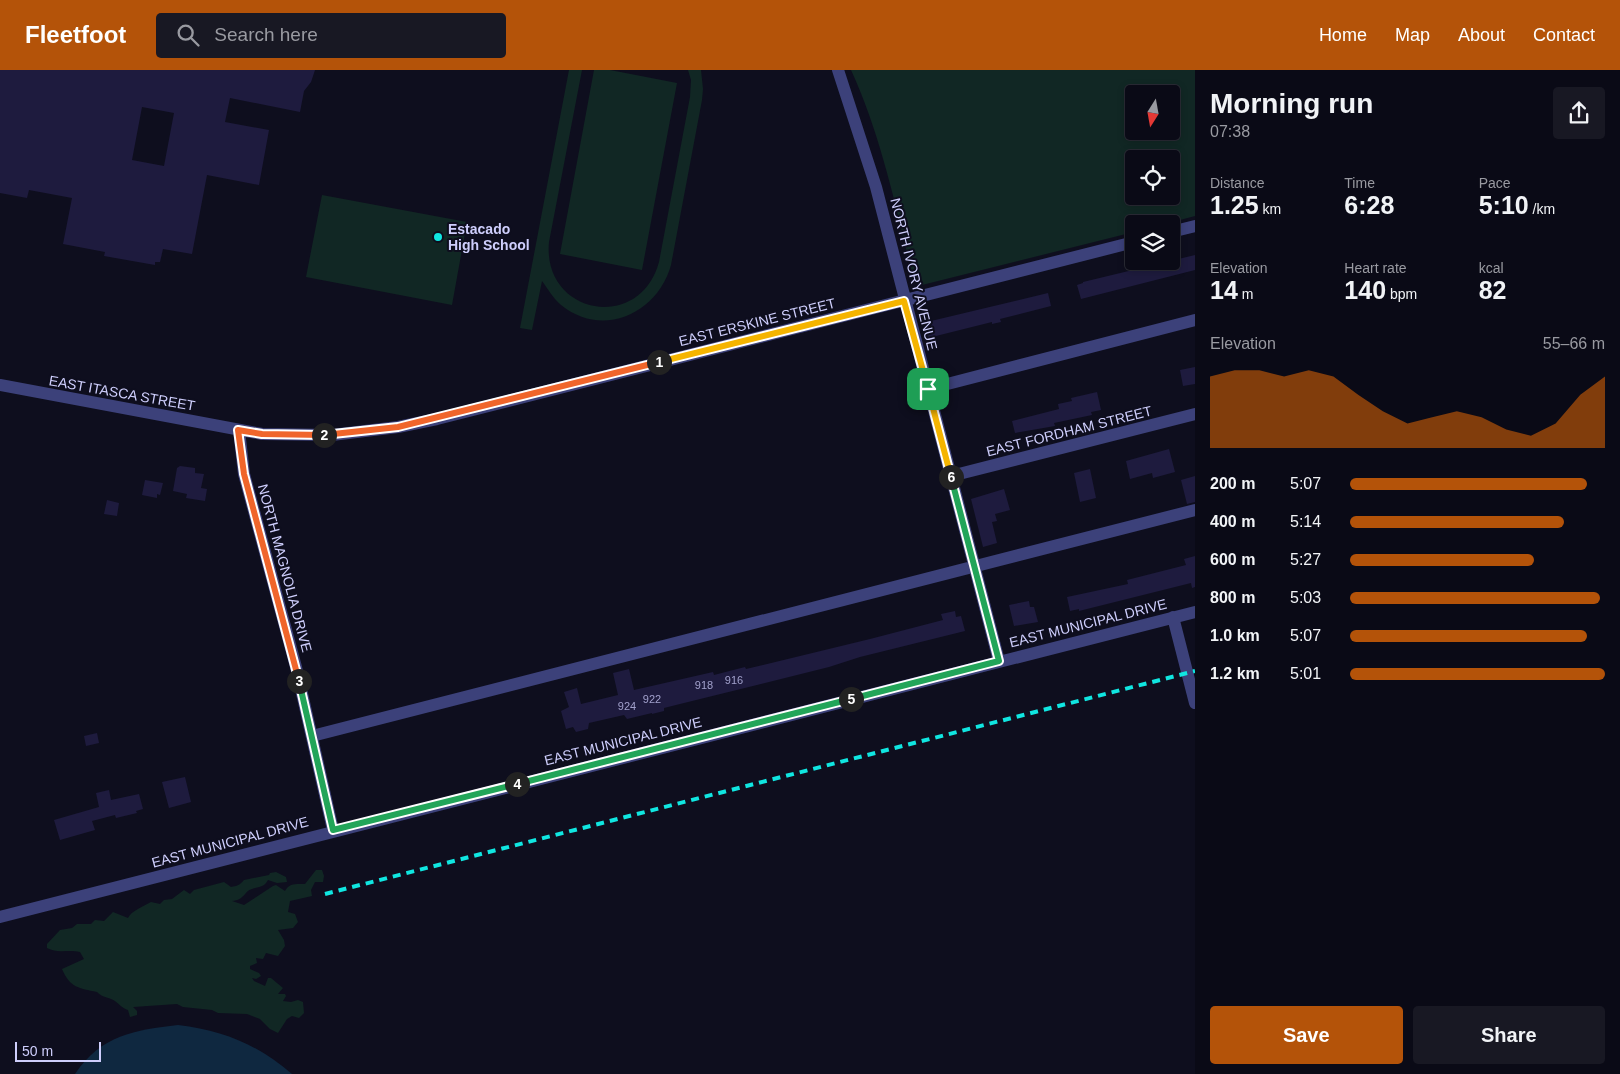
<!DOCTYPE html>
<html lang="en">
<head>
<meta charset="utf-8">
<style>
	:root { --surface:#0a0a16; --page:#181823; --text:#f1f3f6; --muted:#999aa1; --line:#2a2b35; --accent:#b45309 }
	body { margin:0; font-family:Arial,sans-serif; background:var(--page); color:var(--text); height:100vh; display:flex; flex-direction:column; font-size:19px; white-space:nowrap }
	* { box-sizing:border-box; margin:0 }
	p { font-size:16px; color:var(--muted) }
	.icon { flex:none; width:28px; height:28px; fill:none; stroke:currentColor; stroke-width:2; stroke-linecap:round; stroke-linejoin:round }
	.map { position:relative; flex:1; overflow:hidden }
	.panel { display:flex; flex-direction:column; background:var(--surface); width:425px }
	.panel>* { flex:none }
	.needle { width:32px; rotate:191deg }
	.fabs { position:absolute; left:1125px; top:15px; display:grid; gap:10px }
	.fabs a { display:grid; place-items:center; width:55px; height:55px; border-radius:5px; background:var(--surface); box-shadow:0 2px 8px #0003,0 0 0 1px var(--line); font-size:25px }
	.scale { position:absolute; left:15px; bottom:12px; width:86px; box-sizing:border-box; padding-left:5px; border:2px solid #cecefc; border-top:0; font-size:14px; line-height:18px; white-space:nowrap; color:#cecefc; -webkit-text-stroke:4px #0e0e1e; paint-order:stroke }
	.pin { position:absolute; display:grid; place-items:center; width:42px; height:42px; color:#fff; margin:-21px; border-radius:10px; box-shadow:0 2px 8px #0006 }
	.km { position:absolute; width:25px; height:25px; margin:-12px; border-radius:50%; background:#222; color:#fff; font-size:14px; line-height:25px; text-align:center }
	.round { display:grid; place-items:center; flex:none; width:52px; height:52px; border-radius:5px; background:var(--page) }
	.headline { display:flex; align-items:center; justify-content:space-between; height:85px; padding:0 15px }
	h1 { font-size:28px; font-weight:700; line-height:38px }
	.stats { display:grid; grid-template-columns:repeat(3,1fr); gap:8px; height:85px; padding:5px 15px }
	.stats div { display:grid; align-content:center }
	.stats b { font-size:25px; font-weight:700 }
	.stats small { font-size:14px; font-weight:400 }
	.stats p { font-size:14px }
	.chart { height:140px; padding:10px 15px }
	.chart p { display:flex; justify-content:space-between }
	.chart svg { width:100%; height:90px; margin-top:5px; fill:var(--accent); opacity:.7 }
	.action { display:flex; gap:10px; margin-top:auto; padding:10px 15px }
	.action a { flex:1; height:58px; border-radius:5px; background:var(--accent); color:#fff; font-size:20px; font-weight:700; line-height:58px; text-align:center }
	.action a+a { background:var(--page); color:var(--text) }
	ul { padding:0 15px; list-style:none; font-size:16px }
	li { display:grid; grid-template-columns:80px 60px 1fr; align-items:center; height:38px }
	li i { height:12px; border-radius:6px; background:var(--accent) }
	header { display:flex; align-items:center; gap:30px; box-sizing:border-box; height:70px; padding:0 25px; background:var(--accent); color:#fff }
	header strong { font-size:24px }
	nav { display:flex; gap:28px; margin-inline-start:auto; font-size:18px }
	.search { width:350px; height:45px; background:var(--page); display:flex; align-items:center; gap:12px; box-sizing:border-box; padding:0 18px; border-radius:5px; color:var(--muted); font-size:19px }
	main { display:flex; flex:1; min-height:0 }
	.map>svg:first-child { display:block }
	.green { fill:#112724; fill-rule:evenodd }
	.water { fill:#0f2840 }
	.building { fill:#1e1b3e; fill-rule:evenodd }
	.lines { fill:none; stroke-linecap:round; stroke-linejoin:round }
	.minor { stroke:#3c417a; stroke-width:12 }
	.rail { stroke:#10e6e1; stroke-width:4; stroke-dasharray:8 6; stroke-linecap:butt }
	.split-1-casing { stroke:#fff; stroke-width:10 }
	.split-2-casing { stroke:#fff; stroke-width:10 }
	.split-3-casing { stroke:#fff; stroke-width:10 }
	.split-4-casing { stroke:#fff; stroke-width:10 }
	.split-5-casing { stroke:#fff; stroke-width:10 }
	.split-6-casing { stroke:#fff; stroke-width:10 }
	.split-7-casing { stroke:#fff; stroke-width:10 }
	.split-1 { stroke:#f5b400; stroke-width:6 }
	.split-2 { stroke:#f0652b; stroke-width:6 }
	.split-3 { stroke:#f0652b; stroke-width:6 }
	.split-4 { stroke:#22a559; stroke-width:6 }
	.split-5 { stroke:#22a559; stroke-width:6 }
	.split-6 { stroke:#22a559; stroke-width:6 }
	.split-7 { stroke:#f5b400; stroke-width:6 }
	.poi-dot { fill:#10e6e1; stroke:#0e0e1e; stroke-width:2 }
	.labels { text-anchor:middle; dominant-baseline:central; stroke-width:4; stroke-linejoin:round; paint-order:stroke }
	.number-label { font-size:11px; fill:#a2a1cc }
	.poi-label { font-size:14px; font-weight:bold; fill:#cecefc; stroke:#0e0e1e; text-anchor:start }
	.street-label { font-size:14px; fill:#cecefc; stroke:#0e0e1e }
</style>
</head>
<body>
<header>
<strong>Fleetfoot</strong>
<div class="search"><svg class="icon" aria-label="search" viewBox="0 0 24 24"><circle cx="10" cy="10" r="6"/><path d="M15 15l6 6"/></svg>Search here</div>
<nav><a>Home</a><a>Map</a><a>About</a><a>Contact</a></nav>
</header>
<main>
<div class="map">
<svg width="1195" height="1004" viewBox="0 0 1195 1004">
	<rect width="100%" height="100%" fill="#0e0e1e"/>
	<path class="green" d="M569 0H582L549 172C542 245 640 263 659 192L690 27 691 10 688 0H701L703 19 702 30 671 195C658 243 603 269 561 235 553 228 548 219 542 211L532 260 520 258Z
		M594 0H610L677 13 642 200 560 184Z
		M851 0H1195V146L1165 154H1134V162L918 216 921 214 919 211 917 213 913 207C896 138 881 65 851 0ZM1134 24H1171V61H1134ZM1134 89H1171V126H1134Z
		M322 125 467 152 452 235 306 207Z
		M316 800H322L324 806 323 812H315L311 820 312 826 290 831 288 842 295 844 298 852 293 858 278 860 284 870 285 876 278 886 266 883 263 889 256 888 257 893 250 896V899L259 903 261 906 256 909 252 908 254 911 265 916 268 908H271L283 918 278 924H285L286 926 283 931 291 932 298 930 303 932 304 943 299 948 292 946 287 949 278 963 270 959 260 949 247 944 218 943 212 940 183 937 177 934 133 937 137 941V945L130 947 128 940C122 938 120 935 115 931 109 927 103 928 97 922 79 918 70 918 62 899L84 889 80 882C68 879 58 884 47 878V874L60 860 72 858 77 854H91L95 850 104 851 113 842 128 848C131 841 144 836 151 832L160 834 164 830 172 829 184 820 190 824 194 820 224 812 231 817C237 816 240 815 244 810L269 805 270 803 276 802 286 807 287 812 277 813 268 810C264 818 259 816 252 819 244 821 245 830 232 831L244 835 273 816 276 815 285 821C289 813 296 814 305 814Z"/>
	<path class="water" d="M178 955C224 961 257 974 292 1004H75C101 965 135 960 178 955Z"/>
	<path class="building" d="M0 0H315L311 12 304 21 300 42 230 28 225 52 269 60 259 115 207 105 192 184 163 179 160 192H155V195L104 186 105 182 63 174 72 128 29 120 27 128 0 123ZM142 37 174 43 164 96 132 90Z
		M1195 185V200L1081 229 1077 215 1083 213V212Z
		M1048 223 1051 236 1000 249 1001 252 992 254V252L928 268 924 253 931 251Z
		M1195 297V314L1183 316 1180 300Z
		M1097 322 1101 340 1091 342 1092 345 1054 353 1055 356 1015 363 1012 351 1059 339 1058 334 1072 331 1071 328Z
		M1169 379 1175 402 1153 408 1152 403 1130 409 1126 391Z
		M180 396 195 398V403L204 404 201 418 207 419 205 431 186 428 187 424 173 421 177 398Z
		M1090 399 1096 428 1080 432 1074 403Z
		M1195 406V432L1187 434 1181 410Z
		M145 410 163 413 160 425 157 424V428L142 425Z
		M1004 419 1010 440 995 444 997 451 992 452 997 473 983 477 971 429Z
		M107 430 119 433 117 446 104 444Z
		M1195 486V517L1192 518 1191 513 1079 541V539L1070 541 1067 527 1128 514 1127 510 1186 495 1184 489Z
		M1029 531 1030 537H1034L1038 552 1014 556 1009 535Z
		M955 541 956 547 961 546 965 561 860 587 829 597 684 633 664 638V641L652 644V643L627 649 624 645 589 653 588 659 576 662 573 657 566 659 561 641 569 637 564 622 577 618 581 634 618 625 613 603 629 599 634 620 713 602 714 605 745 597 746 599 870 569 943 550 941 544Z
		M97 663 99 673 86 676 84 666Z
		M185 707 191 732 169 738 162 712Z
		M109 720 111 730 139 724 143 739 136 741 137 743 116 748 115 745 92 751 95 760 60 770 54 750 99 737 96 723Z"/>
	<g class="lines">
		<path class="minor" d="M838 0 876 117 999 591
			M1171 162 1195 156
			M0 315 262 364 332 365 398 357 437 349 1134 172
			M928 319 1195 250
			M239 360 244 404 296 597 333 760
			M951 406 1195 344
			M1173 547 1195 633
			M312 666 1195 440
			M0 847 1195 542"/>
		<path class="rail" d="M325 824 1195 601"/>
	</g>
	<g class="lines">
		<defs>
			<path id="split-1" d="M659 292 904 231 928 319"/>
			<path id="split-2" d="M324 365 398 357 659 292"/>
			<path id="split-3" d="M299 611 244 404 238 360 262 364 324 365"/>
			<path id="split-4" d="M299 611 333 760 517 714"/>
			<path id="split-5" d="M517 714 851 629"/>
			<path id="split-6" d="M851 629 999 591 951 407"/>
			<path id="split-7" d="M928 319 951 407"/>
		</defs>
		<use href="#split-1" class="split-1-casing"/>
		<use href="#split-2" class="split-2-casing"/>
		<use href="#split-3" class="split-3-casing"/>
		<use href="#split-4" class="split-4-casing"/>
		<use href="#split-5" class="split-5-casing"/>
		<use href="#split-6" class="split-6-casing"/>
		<use href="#split-7" class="split-7-casing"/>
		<use href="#split-1" class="split-1"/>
		<use href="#split-2" class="split-2"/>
		<use href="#split-3" class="split-3"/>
		<use href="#split-4" class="split-4"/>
		<use href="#split-5" class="split-5"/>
		<use href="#split-6" class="split-6"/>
		<use href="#split-7" class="split-7"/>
	</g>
	<circle class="poi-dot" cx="438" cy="167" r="5"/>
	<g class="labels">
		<g class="number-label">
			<text x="734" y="610">916</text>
			<text x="704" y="615">918</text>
			<text x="652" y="629">922</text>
			<text x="627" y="636">924</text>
		</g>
		<g class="poi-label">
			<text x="448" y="159">Estacado<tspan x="448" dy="16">High School</tspan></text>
		</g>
		<g class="street-label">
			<text transform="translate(914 204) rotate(76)">NORTH IVORY AVENUE</text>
			<text transform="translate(757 252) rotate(-14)">EAST ERSKINE STREET</text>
			<text transform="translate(122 323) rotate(10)">EAST ITASCA STREET</text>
			<text transform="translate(1069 361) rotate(-14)">EAST FORDHAM STREET</text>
			<text transform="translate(285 498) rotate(75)">NORTH MAGNOLIA DRIVE</text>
			<text transform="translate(1088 553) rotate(-14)">EAST MUNICIPAL DRIVE</text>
			<text transform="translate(623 671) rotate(-14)">EAST MUNICIPAL DRIVE</text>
			<text transform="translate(230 772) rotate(-15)">EAST MUNICIPAL DRIVE</text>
		</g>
	</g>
</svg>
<div class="fabs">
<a><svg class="needle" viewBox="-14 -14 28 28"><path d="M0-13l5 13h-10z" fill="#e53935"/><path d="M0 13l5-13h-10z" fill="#999aa1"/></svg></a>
<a><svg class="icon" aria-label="locate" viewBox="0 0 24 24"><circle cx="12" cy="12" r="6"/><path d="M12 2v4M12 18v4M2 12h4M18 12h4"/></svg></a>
<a><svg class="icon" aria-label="layers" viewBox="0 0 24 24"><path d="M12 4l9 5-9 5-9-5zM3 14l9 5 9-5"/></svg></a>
</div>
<div class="scale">50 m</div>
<div class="pin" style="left:928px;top:319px;background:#1e9e55"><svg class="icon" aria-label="arrive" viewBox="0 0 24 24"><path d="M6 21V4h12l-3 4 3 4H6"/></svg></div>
<b class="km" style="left:659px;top:292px">1</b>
<b class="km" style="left:324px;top:365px">2</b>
<b class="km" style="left:299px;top:611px">3</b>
<b class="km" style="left:517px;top:714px">4</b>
<b class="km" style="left:851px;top:629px">5</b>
<b class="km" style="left:951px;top:407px">6</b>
</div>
<section class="panel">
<div class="headline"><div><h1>Morning run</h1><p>07:38</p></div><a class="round"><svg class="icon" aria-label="share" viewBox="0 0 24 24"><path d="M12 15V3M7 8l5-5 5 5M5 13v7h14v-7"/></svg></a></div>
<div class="stats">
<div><p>Distance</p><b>1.25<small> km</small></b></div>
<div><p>Time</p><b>6:28</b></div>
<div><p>Pace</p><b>5:10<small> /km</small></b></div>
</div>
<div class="stats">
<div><p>Elevation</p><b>14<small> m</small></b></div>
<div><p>Heart rate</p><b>140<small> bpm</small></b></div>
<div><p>kcal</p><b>82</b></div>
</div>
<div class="chart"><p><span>Elevation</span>55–66 m</p>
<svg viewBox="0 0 160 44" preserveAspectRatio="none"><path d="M0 44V9L10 6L20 6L30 9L40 6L50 9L60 18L70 26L80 32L90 29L100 26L110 29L120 35L130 38L140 32L150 18L160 9V44z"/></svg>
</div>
<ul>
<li><b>200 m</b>5:07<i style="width:93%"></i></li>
<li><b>400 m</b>5:14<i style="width:84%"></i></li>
<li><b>600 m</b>5:27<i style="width:72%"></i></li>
<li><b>800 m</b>5:03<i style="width:98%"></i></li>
<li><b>1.0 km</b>5:07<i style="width:93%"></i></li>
<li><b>1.2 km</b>5:01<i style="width:100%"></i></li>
</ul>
<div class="action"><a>Save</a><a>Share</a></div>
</section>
</main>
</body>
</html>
